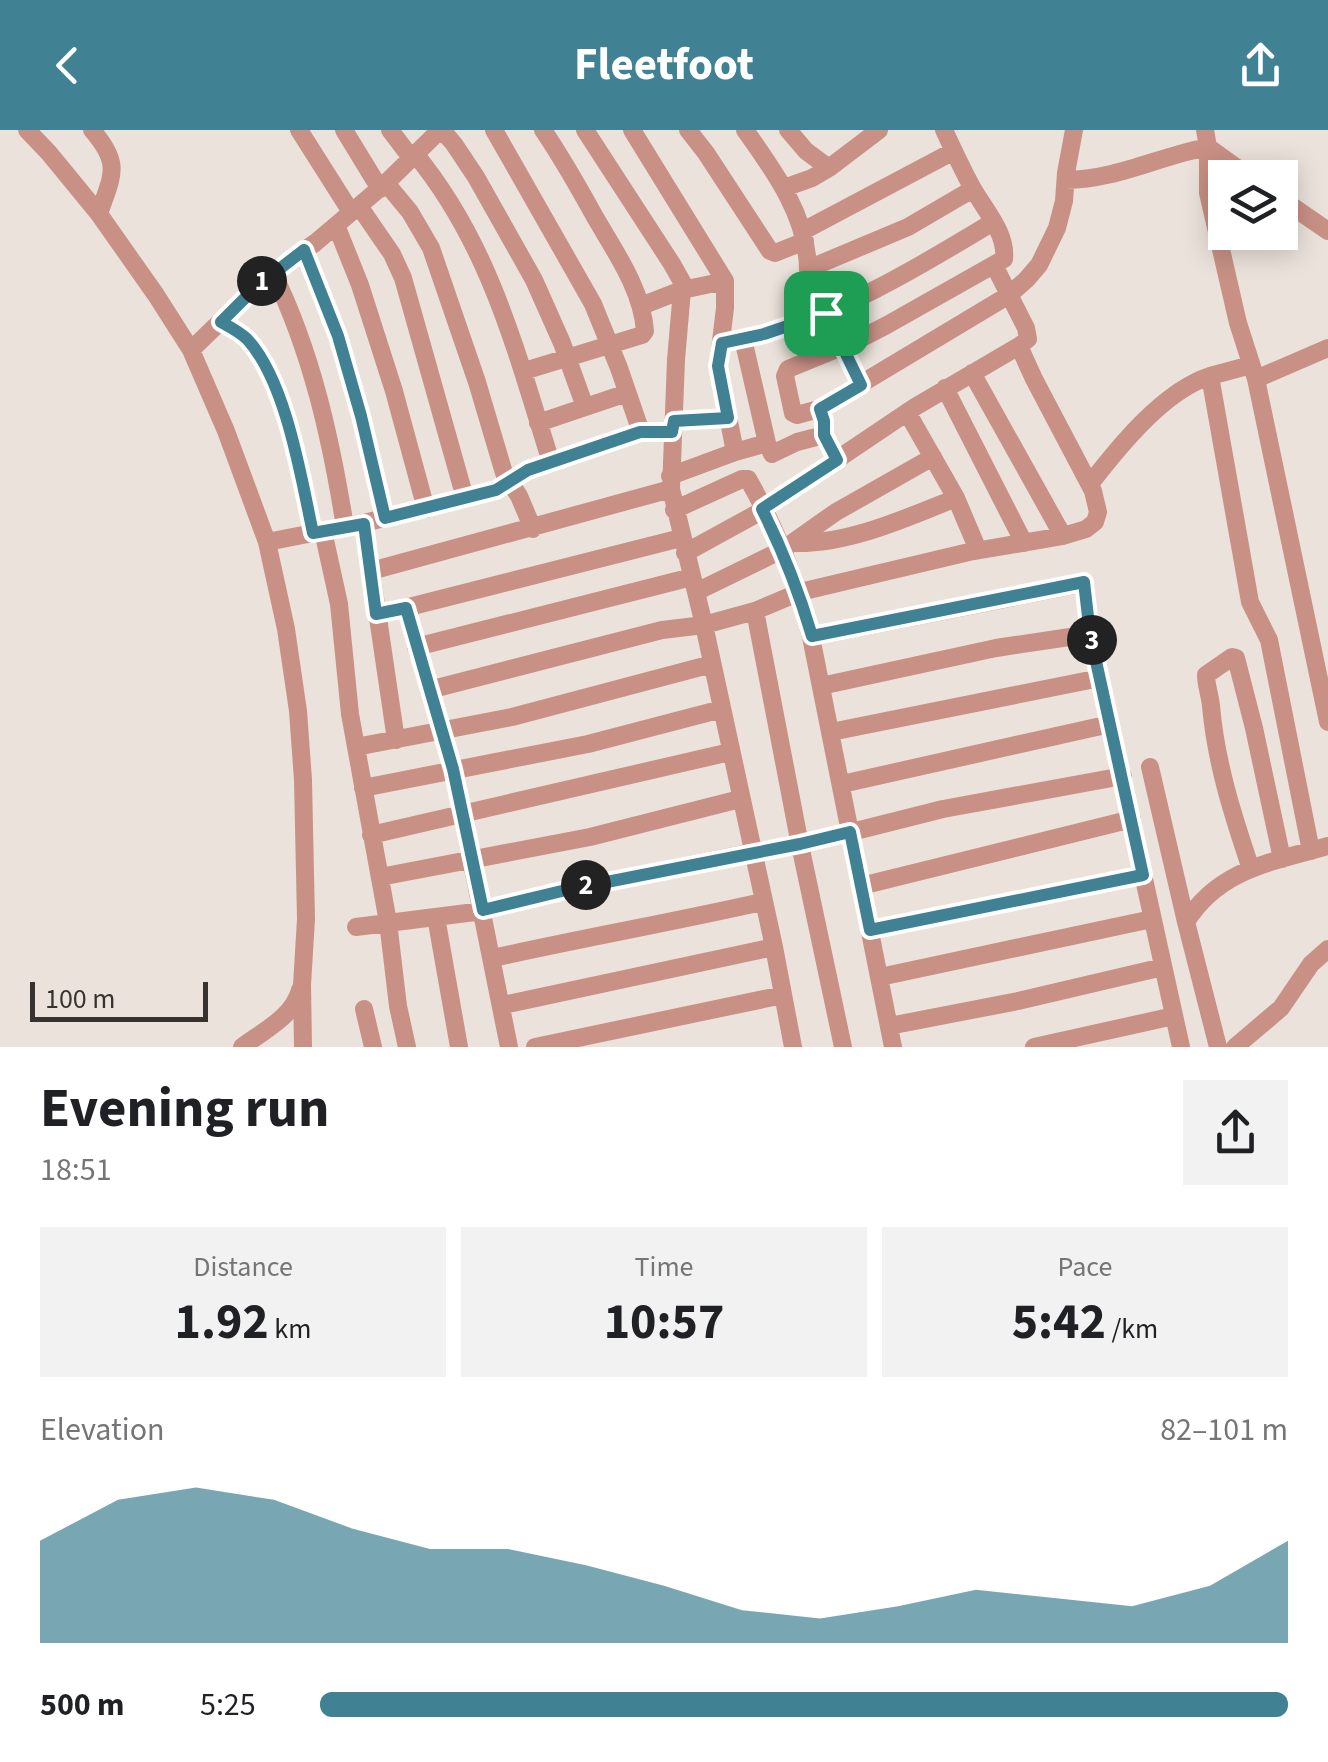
<!DOCTYPE html>
<html lang="en">
<head>
<meta charset="utf-8">
<style>
	:root { --surface:#fff; --page:#f2f2f2; --text:#202124; --muted:#757577; --accent:#408194 }
	body { margin:0; font-family:"Source Sans 3",sans-serif; background:var(--page); color:var(--text); height:100vh; display:flex; flex-direction:column; font-size:38px; white-space:nowrap }
	* { box-sizing:border-box; margin:0 }
	p { font-size:32px; color:var(--muted) }
	.icon { flex:none; width:55px; height:55px; fill:none; stroke:currentColor; stroke-width:2; stroke-linecap:round; stroke-linejoin:round }
	.map { position:relative; height:917px; overflow:hidden }
	.details { display:flex; flex-direction:column; background:var(--surface); flex:1 }
	.details>* { flex:none }
	.fabs { position:absolute; left:1208px; top:30px; display:grid; gap:20px }
	.fabs a { display:grid; place-items:center; width:90px; height:90px; border-radius:0px; background:var(--surface); box-shadow:0 5px 25px #0003; font-size:50px }
	.scale { position:absolute; left:30px; bottom:25px; width:178px; box-sizing:border-box; padding-left:10px; border:5px solid #35322f; border-top:0; font-size:28px; line-height:35px; white-space:nowrap; color:#35322f; -webkit-text-stroke:8px #ebe3db; paint-order:stroke }
	.pin { position:absolute; display:grid; place-items:center; width:85px; height:85px; color:#fff; margin:-42px; border-radius:20px; box-shadow:0 5px 15px #0006 }
	.km { position:absolute; width:50px; height:50px; margin:-25px; border-radius:50%; background:#222; color:#fff; font-size:28px; line-height:50px; text-align:center }
	.round { display:grid; place-items:center; flex:none; width:105px; height:105px; border-radius:0px; background:var(--page) }
	.overview { display:flex; align-items:center; justify-content:space-between; height:170px; padding:0 40px }
	h1 { font-size:55px; font-weight:700; line-height:75px }
	.metrics { display:grid; grid-template-columns:repeat(3,1fr); gap:15px; height:170px; padding:10px 40px }
	.metrics div { display:grid; align-content:center; border-radius:0px; background:var(--page); text-align:center }
	.metrics b { font-size:50px; font-weight:700 }
	.metrics small { font-size:28px; font-weight:400 }
	.metrics p { font-size:28px }
	.chart { height:280px; padding:20px 40px }
	.chart p { display:flex; justify-content:space-between }
	.chart svg { width:100%; height:180px; margin-top:10px; fill:var(--accent); opacity:.7 }
	ul { padding:0 40px; list-style:none; font-size:32px }
	li { display:grid; grid-template-columns:160px 120px 1fr; align-items:center; height:75px }
	li i { height:25px; border-radius:12px; background:var(--accent) }
	header { display:flex; justify-content:space-between; align-items:center; height:130px; padding:0 40px; background:var(--accent); color:#fff; font-size:45px; font-weight:700 }
	.map>svg:first-child { display:block }
	.lines { fill:none; stroke-linecap:round; stroke-linejoin:round }
	.minor { stroke:#c99186; stroke-width:18 }
	.route-casing { stroke:#fff; stroke-width:20 }
	.route { stroke:#408194; stroke-width:12 }
</style>
</head>
<body>
<header><svg class="icon" aria-label="back" viewBox="0 0 24 24"><path d="M15 5l-7 7 7 7"/></svg>Fleetfoot<svg class="icon" aria-label="share" viewBox="0 0 24 24"><path d="M12 15V3M7 8l5-5 5 5M5 13v7h14v-7"/></svg></header>
<div class="map">
<svg width="1328" height="917" viewBox="0 0 1328 917">
	<rect width="100%" height="100%" fill="#ebe3db"/>
	<g class="lines">
		<path class="minor" d="M27 0 49 23 99 84 156 165 191 220 226 301 267 412 286 499 298 581 303 650 306 789 302 855 303 917
			M92 0C122 35 112 45 99 84
			M299 0 351 82
			M344 0 380 59
			M390 0 412 29
			M442 0 454 14 476 47 534 150 562 213 585 277
			M494 0 593 174 619 238 641 302
			M585 0 672 134 686 159
			M632 0 725 151V178L718 236 735 322
			M688 0 706 23 770 121 775 123 805 111
			M745 0C775 42 807 86 808 139
			M788 0 806 21 829 38
			M1205 0 1208 17V63L1238 193 1256 249 1328 592
			M416 25C491 117 516 222 551 332
			M1066 50C1115 50 1160 26 1208 17L1251 48
			M386 53 410 82 431 118 477 252 504 343 519 366 533 399
			M784 58 812 48 829 38 879 0
			M1280 68 1328 101
			M359 76 392 124 403 148 465 368
			M336 95 360 155 394 261 426 379
			M803 101 954 21
			M305 121 338 206 361 286 385 389
			M994 135 1026 198 1028 209 1019 216
			M273 143C312 223 331 309 345 397
			M682 160 676 230 671 359 704 495 774 817 793 917
			M641 176 682 160 725 151
			M221 192C230 197 239 202 247 209 286 249 301 348 313 403
			M191 220 252 161 279 138 315 113 386 53 440 0
			M1251 235 1210 246 1250 472 1269 510 1311 721
			M524 241 642 205 645 201C642 160 616 123 595 87 579 58 562 28 543 0
			M972 243 1063 406
			M1256 249 1328 218
			M861 255 826 183 808 139 908 97 973 59
			M945 258 1024 413
			M819 279 797 285 793 283 785 246 788 239 854 212 887 195 1004 129C1007 103 984 79 972 57 962 39 953 19 944 0
			M907 282 956 368 978 420
			M673 291 728 288
			M538 293 627 263
			M824 305 823 291 819 279 1009 165 1026 150 1039 135 1057 98 1064 71 1066 43 1074 0
			M767 313 743 209C835 188 914 140 993 92
			M670 346 735 322 767 313 772 324 797 312 824 305 837 330
			M1090 354C1120 315 1164 261 1210 246
			M674 380 742 349H748C776 398 797 452 811 507L893 917
			M364 393 396 610
			M323 401 339 474 350 584 388 792 398 876 407 917
			M267 412 364 393 497 360 528 340 641 302H673
			M793 413C847 415 906 388 956 368
			M371 441 671 359
			M696 462 782 420 836 382 933 327
			M755 481 800 715 843 917
			M811 507 1085 453 1090 504 1181 917
			M416 517 692 447
			M821 556 996 518 1090 504
			M429 560 662 500 704 495 755 481 800 462 969 422 1063 406 1086 399 1095 392 1098 382 1093 361 1034 249 1019 216 915 277 756 384 685 423
			M831 602 1100 548
			M356 617 512 587 712 534
			M1150 637 1186 792 1218 917
			M842 654 1110 594
			M363 658 588 614 722 579
			M371 705 730 622
			M1251 739C1233 686 1216 633 1211 576 1210 565 1206 555 1206 545L1232 527 1236 528 1254 598 1282 729
			M380 747 590 707 740 669
			M861 756 1132 689
			M436 787 459 917
			M1186 792C1219 739 1272 732 1328 716
			M356 797 483 781 566 760 753 722 800 715 943 679 1123 646
			M870 800 1143 745
			M493 828C583 808 673 792 762 772
			M880 847 1152 789
			M503 875 774 817
			M364 879 373 917
			M889 896 1018 871 1163 837
			M242 917C263 901 293 887 300 860
			M509 917 453 639 405 478 681 408
			M535 917 783 865
			M1034 917 1174 886
			M1235 917 1281 878 1311 834 1328 819"/>
	</g>
	<g class="lines">
		<defs>
			<path id="route" d="M304 120 338 206 361 286 385 388 496 360 528 340 640 302H672L674 291 728 288 718 236 722 213 764 204 826 183 861 255 820 279 824 291V305L837 330 762 379C783 421 799 462 812 506L1084 452 1090 504 1143 745 870 800 850 702 800 714 566 760 483 780 453 639 406 478 376 484 364 394 313 403C301 347 286 251 247 209 240 202 230 197 221 192L256 157Z"/>
		</defs>
		<use href="#route" class="route-casing"/>
		<use href="#route" class="route"/>
	</g>
</svg>
<div class="fabs">
<a><svg class="icon" aria-label="layers" viewBox="0 0 24 24"><path d="M12 4l9 5-9 5-9-5zM3 14l9 5 9-5"/></svg></a>
</div>
<div class="scale">100 m</div>
<div class="pin" style="left:826px;top:183px;background:#1e9e55"><svg class="icon" aria-label="arrive" viewBox="0 0 24 24"><path d="M6 21V4h12l-3 4 3 4H6"/></svg></div>
<b class="km" style="left:262px;top:151px">1</b>
<b class="km" style="left:586px;top:755px">2</b>
<b class="km" style="left:1092px;top:510px">3</b>
</div>
<section class="details">
<div class="overview"><div><h1>Evening run</h1><p>18:51</p></div><a class="round"><svg class="icon" aria-label="share" viewBox="0 0 24 24"><path d="M12 15V3M7 8l5-5 5 5M5 13v7h14v-7"/></svg></a></div>
<div class="metrics">
<div><p>Distance</p><b>1.92<small> km</small></b></div>
<div><p>Time</p><b>10:57</b></div>
<div><p>Pace</p><b>5:42<small> /km</small></b></div>
</div>
<div class="chart"><p><span>Elevation</span>82–101 m</p>
<svg viewBox="0 0 160 44" preserveAspectRatio="none"><path d="M0 44V19L10 9L20 6L30 9L40 16L50 21L60 21L70 25L80 30L90 36L100 38L110 35L120 31L130 33L140 35L150 30L160 19V44z"/></svg>
</div>
<ul>
<li><b>500 m</b>5:25<i style="width:100%"></i></li>
</ul>
</section>
</body>
</html>
